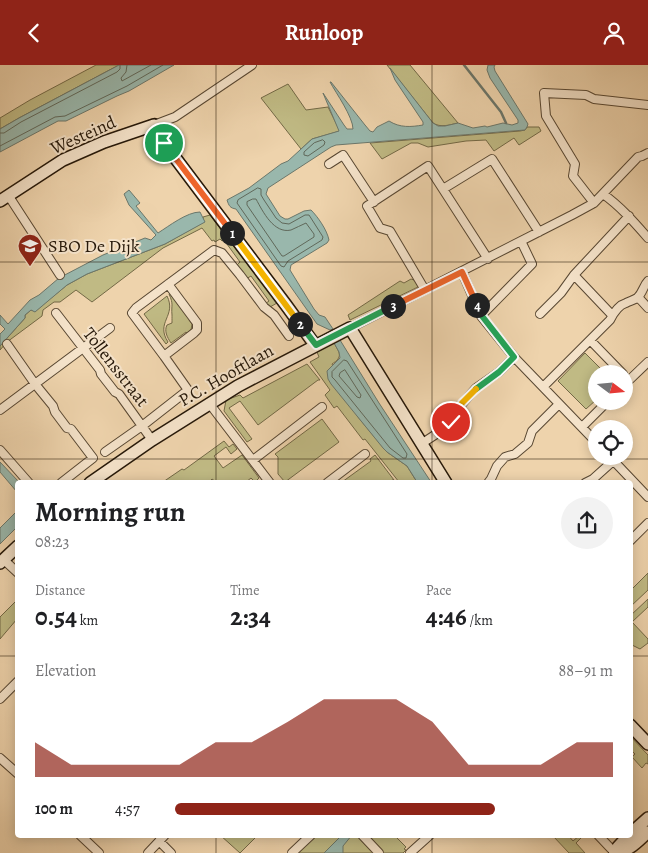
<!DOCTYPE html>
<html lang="en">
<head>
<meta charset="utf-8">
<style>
	:root { --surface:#fff; --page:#f2f2f2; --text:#202124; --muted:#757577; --accent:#8f2418 }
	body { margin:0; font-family:Alegreya,serif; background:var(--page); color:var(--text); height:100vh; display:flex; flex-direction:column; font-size:19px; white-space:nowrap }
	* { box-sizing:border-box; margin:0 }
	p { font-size:16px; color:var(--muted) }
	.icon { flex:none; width:28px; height:28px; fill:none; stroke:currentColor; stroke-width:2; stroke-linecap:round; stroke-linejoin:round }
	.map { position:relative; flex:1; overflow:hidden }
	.details { position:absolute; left:15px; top:415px; width:618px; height:358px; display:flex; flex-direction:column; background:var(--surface); border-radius:5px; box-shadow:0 2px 12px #0003 }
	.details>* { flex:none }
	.needle { width:32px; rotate:106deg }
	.tools { position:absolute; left:588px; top:300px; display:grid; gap:10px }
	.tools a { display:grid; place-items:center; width:45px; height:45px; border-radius:50%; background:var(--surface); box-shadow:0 2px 12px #0003; font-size:25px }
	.pin { position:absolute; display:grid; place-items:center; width:42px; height:42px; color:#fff; margin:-21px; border:2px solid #fff; border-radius:50%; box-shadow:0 1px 5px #0007 }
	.km { position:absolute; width:25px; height:25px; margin:-12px; border-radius:50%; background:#222; color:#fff; font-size:14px; line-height:25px; text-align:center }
	.round { display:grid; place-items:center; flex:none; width:52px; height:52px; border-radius:26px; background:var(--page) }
	.headline { display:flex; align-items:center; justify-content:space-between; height:85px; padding:0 20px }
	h1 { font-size:28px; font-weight:700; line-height:38px }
	.figures { display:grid; grid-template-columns:repeat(3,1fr); gap:8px; height:85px; padding:5px 20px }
	.figures div { display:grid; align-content:center }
	.figures b { font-size:25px; font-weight:700 }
	.figures small { font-size:14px; font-weight:400 }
	.figures p { font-size:14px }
	.chart { height:140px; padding:10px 20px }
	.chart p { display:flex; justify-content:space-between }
	.chart svg { width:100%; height:90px; margin-top:5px; fill:var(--accent); opacity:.7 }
	ul { padding:0 20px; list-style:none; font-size:16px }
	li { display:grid; grid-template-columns:80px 60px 1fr; align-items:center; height:38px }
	li i { height:12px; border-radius:6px; background:var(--accent) }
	header { display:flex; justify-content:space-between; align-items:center; height:65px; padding:0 20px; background:var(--accent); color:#fff; font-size:22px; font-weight:700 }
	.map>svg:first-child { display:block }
	.green { fill:#c0ba84; stroke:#736946 }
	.water { fill:#99b7ac; stroke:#6b776b }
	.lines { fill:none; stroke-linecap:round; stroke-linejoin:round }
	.shore { stroke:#60685a; stroke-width:1 }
	.stream { stroke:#6b776b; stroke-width:2.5 }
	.street-casing { stroke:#584732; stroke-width:10 }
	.secondary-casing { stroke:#261809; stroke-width:14 }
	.street { stroke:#f4e2c9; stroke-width:8 }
	.secondary { stroke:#f4e2c9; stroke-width:11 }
	.split-1-casing { stroke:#fff; stroke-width:10 }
	.split-2-casing { stroke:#fff; stroke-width:10 }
	.split-3-casing { stroke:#fff; stroke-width:10 }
	.split-4-casing { stroke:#fff; stroke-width:10 }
	.split-5-casing { stroke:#fff; stroke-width:10 }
	.split-6-casing { stroke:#fff; stroke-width:10 }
	.split-1 { stroke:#f0652b; stroke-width:6 }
	.split-2 { stroke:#f5b400; stroke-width:6 }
	.split-3 { stroke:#22a559; stroke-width:6 }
	.split-4 { stroke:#f0652b; stroke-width:6 }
	.split-5 { stroke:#22a559; stroke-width:6 }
	.split-6 { stroke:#f5b400; stroke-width:6 }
	.grid { fill:none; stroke:#261809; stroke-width:1; stroke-opacity:0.55 }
	.labels { text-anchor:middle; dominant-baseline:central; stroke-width:4; stroke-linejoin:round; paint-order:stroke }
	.street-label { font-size:18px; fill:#261809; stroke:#f4e2c9 }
	.poi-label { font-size:18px; fill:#261809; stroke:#f4e2c9; text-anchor:start }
</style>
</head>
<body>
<header><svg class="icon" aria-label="back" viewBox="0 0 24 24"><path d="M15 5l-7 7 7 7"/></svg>Runloop<svg class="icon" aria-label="person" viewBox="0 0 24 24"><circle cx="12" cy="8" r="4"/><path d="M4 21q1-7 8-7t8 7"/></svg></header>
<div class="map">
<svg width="648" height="788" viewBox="0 0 648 788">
	<rect width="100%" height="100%" fill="#eed3ac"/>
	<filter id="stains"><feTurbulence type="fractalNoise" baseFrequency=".004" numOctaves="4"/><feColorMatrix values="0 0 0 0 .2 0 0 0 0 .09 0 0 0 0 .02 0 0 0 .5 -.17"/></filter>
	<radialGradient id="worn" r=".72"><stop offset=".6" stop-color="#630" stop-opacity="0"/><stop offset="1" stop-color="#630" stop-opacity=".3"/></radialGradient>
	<path class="green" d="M96 0H119L19 53 0 64V53L30 35Z
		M387 0H410L458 58C449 60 441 63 433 58Z
		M288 19 306 45 328 42 340 66 312 74 301 84 261 33Z
		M527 62H539L541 66 519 80 514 73 494 86 486 75 466 76 428 82 418 78H411L382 94 370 78 520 66 525 65Z
		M210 150 277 238 270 242 265 239 269 236 251 211 246 214 236 201 240 197 224 175 222 176 220 174 215 177 214 175 212 176 202 163 163 183 92 237 76 225 60 237H54L43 245 42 251 7 277 0 285V281L25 253V250L31 245 35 246 67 220 87 209 165 179 204 157 203 152Z
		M411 214 417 216 420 221 350 255 348 250 400 216 404 218Z
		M171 228 190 254 189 255 192 259 191 265 187 268 186 267 171 278C167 272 164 266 167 260L172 258C172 255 172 252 172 250 171 240 174 240 169 229Z
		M167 231C177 251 155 257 168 277L166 279 144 249Z
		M334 278C340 288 343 292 332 299L358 352 387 387 407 401 417 417H399L365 374 363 375 337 341 334 343 325 330 330 325 310 297 319 292 317 287Z
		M585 288 606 309H596V335L586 344 558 316Z
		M307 299 320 315H318L258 360 240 336 229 343 252 374 247 377 224 346 226 335 240 330 243 333Z
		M322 354 339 377 285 417 278 409V392L275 389Z
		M224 376 229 382 233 379 237 384 231 389 226 382 214 391 223 403 242 390 259 413 255 417 251 413 246 417H216L212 414 209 417H163L182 404 184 405Z
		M375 390 394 415H392L389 418 342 417 371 396 370 394Z
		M648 508V525L630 542V526Z
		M648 534V542L632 557 648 574V578L640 584 630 579V551Z
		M17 535V554L0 574V552Z
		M630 671 648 690V699L646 698 642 703 632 692 635 689 630 684Z
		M220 770H258L240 788Z
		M316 770H394L406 782 404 784 406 785 403 788H297Z
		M554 770H568L573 776 580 770H584L576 778 585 788H569L553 771Z"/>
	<path class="water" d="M119 0H174L129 26 117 31 66 56H58L0 87V64L19 53Z
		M488 0H495L494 2 495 6 528 59 527 62 525 65 336 80 331 82 268 123 266 129 280 151 285 154H288L304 146 311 145C318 152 327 165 329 175L327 178 291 200 290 205 314 244 319 250 325 252 333 264 330 265 317 259 236 144C230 143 229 141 227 135L249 123 281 99 288 96 312 74 339 66 323 28 344 60 347 64H353C353 52 336 28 330 17H331L365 60 370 66 373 67 377 62 389 56C400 63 411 62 423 60V57L395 15 390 3 433 58 438 61H445L458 58 473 63 485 61 487 62 503 58 512 60 518 58V55L490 13 487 5Z
		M129 125 140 138 136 141 158 168C169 161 187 147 200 147L205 157 165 179 87 209 67 220 35 247 31 245 25 250V253L0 281V269L5 264 0 259V250L8 259 30 235 39 230 59 213 103 190 145 173 151 175 156 170 129 140 124 129Z
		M340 275 379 338 431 417H417L407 401 387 387 383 383 331 319 328 314 327 306 340 293 339 287 334 278Z
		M0 397 19 417 18 418 17 427 0 407Z
		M17 446V462L0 479V463Z
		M342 770H352L343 781V788H324Z"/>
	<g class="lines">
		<path class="shore" d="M127 0 126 7 121 13 122 16 151 0
			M0 68H4L21 57 117 7 120 4V0
			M323 75 325 77 324 80 308 91 304 90V87L314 78Z
			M0 81 55 52 65 51 127 21 163 0
			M258 123 261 124V130L264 135 276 153 282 158 289 159 305 150H309L323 172 322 175 288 196 284 202 281 201 237 138 238 135Z
			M253 134H256C263 147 274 169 291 165 296 163 301 160 306 158L314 169V172L284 191H282L247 140V137Z
			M344 295 347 296 407 389 406 393H403L390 383 335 315 332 312V307Z
			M345 305 361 330 360 333 357 332 339 311 340 308Z"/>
		<path class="stream" d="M464 0 501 47 506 58"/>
		<defs>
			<path id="street" d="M154 60 175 52 252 0
				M329 99 343 90 374 137
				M443 124 492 94 539 167
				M603 129C620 141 634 157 648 173
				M8 130 60 210
				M594 138 573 111 575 99 546 51 544 28 586 30 594 34 648 40
				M462 207 481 251 514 292 596 377
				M574 210 612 250
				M168 219 197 258V265L194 268 164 291 132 248 136 243 210 188 214 185 222 188 240 210 264 242 274 250 289 271
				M425 225 390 166 380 163 367 141 428 101 488 194
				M638 232 648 243
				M56 248 100 305 101 309 115 327 119 329 152 375
				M540 249 561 228 574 210 629 151
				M481 251 532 199 521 176
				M350 263 572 150 594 138 638 92 642 91 648 88
				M590 275 623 309
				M7 279 35 319 53 341 55 347 67 363 71 364 93 393 61 418
				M624 320 648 297
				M543 322 610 255C613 249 619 240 626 238 630 236 634 235 637 233 643 228 643 221 648 216
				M209 338 270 418
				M0 345 110 263
				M582 362 608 336
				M421 379 444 364 451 357 462 339 476 323 499 307 514 292
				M0 385 29 418
				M105 387 142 361 188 325 164 291
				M609 391 648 432
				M253 395 322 342
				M327 418 365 389
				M488 418 491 414 497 401 505 392 515 389 528 378 532 366 559 339
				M585 418 593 414 613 396
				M630 476 648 458
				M4 495 18 508
				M0 634 18 616
				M0 693 18 709
				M80 770 99 788
				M362 770 379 788
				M598 770 615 788
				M159 776 171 788
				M148 788 165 770
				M292 788 311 770
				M410 788 430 770"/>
			<path id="secondary" d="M0 136 63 95 104 77 154 60 164 78 286 240 315 280
				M90 418 152 375 238 321 350 263 446 418
				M0 498 18 481
				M630 660 648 679
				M630 769 648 753
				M615 788C630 786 638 776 648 767
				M615 788 618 782 629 770"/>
		</defs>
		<use href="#street" class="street-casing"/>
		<use href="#secondary" class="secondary-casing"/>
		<use href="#street" class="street"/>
		<use href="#secondary" class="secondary"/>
	</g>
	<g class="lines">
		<defs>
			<path id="split-1" d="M164 78 232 168"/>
			<path id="split-2" d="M232 168 300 259"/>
			<path id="split-3" d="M300 259 316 280 393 241"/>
			<path id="split-4" d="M393 241 462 207 477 240"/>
			<path id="split-5" d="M476 324 499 307 514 292 482 251 477 240"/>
			<path id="split-6" d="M451 357 462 338 476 324"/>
		</defs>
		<use href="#split-1" class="split-1-casing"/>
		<use href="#split-2" class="split-2-casing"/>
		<use href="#split-3" class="split-3-casing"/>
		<use href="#split-4" class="split-4-casing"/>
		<use href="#split-5" class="split-5-casing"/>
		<use href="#split-6" class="split-6-casing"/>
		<use href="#split-1" class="split-1"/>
		<use href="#split-2" class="split-2"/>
		<use href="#split-3" class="split-3"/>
		<use href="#split-4" class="split-4"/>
		<use href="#split-5" class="split-5"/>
		<use href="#split-6" class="split-6"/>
	</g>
	<path class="grid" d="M216 0V418M432 0V418M0 197H648M0 394H648M0 591H18M630 591H648M216 770V788M432 770V788"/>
	<defs>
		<symbol id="school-pin" viewBox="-11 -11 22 30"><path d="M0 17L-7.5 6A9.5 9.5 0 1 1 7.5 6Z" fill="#8f2418" stroke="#f4e2c9"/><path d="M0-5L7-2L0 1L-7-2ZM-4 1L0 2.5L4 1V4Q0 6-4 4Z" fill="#fff"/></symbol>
	</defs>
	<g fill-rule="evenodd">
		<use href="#school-pin" x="16" y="167" width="28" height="38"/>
	</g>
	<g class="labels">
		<g class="street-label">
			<text transform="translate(83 70) rotate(-24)">Westeind</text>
			<text transform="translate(116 302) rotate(52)">Tollensstraat</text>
			<text transform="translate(226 310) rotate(-30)">P.C. Hooftlaan</text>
		</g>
		<g class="poi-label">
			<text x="48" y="181">SBO De Dijk</text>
		</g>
	</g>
	<rect width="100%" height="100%" filter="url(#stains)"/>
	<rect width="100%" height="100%" fill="url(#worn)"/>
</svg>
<div class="tools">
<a><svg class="needle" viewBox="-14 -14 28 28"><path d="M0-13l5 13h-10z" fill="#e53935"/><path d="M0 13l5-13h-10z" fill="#757577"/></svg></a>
<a><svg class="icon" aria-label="locate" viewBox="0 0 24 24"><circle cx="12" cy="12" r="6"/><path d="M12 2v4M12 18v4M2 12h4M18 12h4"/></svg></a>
</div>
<div class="pin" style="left:164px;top:78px;background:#1e9e55"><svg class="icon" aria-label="arrive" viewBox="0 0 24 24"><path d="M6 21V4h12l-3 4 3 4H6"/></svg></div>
<div class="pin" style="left:451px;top:357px;background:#d93025"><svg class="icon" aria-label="check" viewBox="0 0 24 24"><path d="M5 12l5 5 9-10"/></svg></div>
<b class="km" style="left:232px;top:168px">1</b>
<b class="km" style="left:300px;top:259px">2</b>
<b class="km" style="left:393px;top:241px">3</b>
<b class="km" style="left:477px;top:240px">4</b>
<section class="details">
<div class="headline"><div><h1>Morning run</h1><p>08:23</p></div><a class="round"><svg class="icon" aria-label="share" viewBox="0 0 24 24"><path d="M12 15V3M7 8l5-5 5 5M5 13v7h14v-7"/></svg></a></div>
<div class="figures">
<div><p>Distance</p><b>0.54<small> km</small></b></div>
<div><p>Time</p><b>2:34</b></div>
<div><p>Pace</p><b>4:46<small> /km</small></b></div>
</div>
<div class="chart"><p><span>Elevation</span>88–91 m</p>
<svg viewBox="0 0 160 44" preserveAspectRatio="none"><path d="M0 44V27L10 38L20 38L30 38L40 38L50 27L60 27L70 17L80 6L90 6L100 6L110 17L120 38L130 38L140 38L150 27L160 27V44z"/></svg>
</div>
<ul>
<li><b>100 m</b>4:57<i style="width:73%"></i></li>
</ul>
</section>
</div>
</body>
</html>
